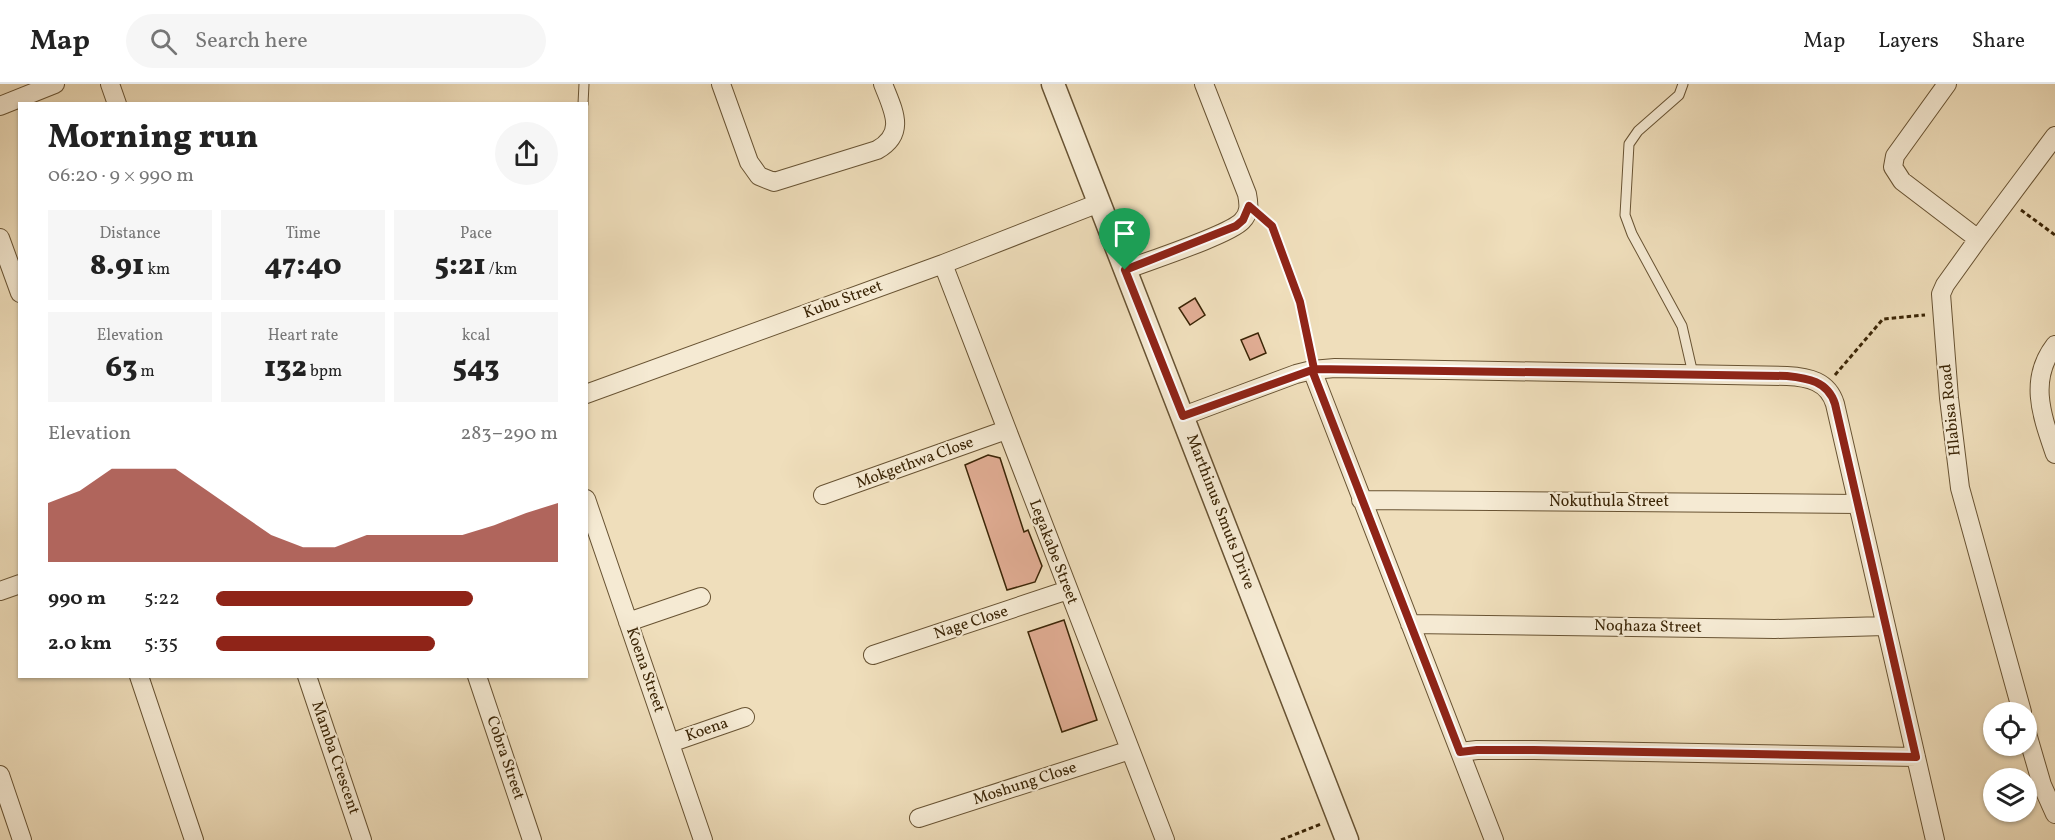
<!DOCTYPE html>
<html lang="en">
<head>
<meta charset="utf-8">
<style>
	:root { --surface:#fff; --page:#f6f6f6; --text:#222; --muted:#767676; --line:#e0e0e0; --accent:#8f2418 }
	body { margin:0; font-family:Vollkorn,serif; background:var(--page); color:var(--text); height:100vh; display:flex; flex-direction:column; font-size:22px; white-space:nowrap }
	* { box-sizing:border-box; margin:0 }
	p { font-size:20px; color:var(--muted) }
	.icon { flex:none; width:33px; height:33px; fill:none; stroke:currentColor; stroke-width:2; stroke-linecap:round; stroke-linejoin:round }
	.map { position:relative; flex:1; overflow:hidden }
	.panel { position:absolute; left:18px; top:18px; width:570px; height:576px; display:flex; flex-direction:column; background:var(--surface); border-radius:0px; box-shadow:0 2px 4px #0004 }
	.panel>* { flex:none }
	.buttons { position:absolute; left:1983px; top:618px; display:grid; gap:12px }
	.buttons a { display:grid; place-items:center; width:54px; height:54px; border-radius:50%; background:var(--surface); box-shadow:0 2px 4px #0004; font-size:30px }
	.pin { position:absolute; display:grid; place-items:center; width:51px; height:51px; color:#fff; margin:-62px -26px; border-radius:50% 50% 50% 0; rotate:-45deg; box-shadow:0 0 6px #0007 }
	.pin .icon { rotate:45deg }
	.round { display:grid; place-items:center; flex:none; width:63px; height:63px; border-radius:32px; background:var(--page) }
	.summary { display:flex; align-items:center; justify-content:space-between; height:102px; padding:0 30px }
	h1 { font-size:33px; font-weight:800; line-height:45px }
	.figures { display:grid; grid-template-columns:repeat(3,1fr); gap:9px; height:102px; padding:6px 30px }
	.figures div { display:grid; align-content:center; border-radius:0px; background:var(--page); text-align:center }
	.figures b { font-size:30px; font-weight:800 }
	.figures small { font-size:16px; font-weight:400 }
	.figures p { font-size:16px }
	.chart { height:168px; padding:12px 30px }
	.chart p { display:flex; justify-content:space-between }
	.chart svg { width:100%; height:108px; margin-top:6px; fill:var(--accent); opacity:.7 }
	ul { padding:0 30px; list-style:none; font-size:20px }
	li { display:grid; grid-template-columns:96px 72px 1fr; align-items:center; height:45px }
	li i { height:15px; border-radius:8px; background:var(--accent) }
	header { display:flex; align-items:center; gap:36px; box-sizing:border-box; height:84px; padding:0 30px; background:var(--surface); border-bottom:2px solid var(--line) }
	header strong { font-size:28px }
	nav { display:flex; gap:33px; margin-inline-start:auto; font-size:21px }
	.search { width:420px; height:54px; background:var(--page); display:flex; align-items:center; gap:15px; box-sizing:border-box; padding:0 21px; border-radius:33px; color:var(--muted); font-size:22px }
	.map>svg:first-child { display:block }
	.building { fill:#e1ad94; stroke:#3b2506; stroke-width:1.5 }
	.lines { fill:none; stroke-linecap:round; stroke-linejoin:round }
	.service-casing { stroke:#685333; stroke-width:11 }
	.minor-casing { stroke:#685333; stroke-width:20 }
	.tertiary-casing { stroke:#685333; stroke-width:25 }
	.path { stroke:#3b2506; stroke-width:3; stroke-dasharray:4.5 3; stroke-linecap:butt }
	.service { stroke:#f5ead3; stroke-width:9 }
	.minor { stroke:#f5ead3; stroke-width:18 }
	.tertiary { stroke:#f5ead3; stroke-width:22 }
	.route-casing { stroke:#fff; stroke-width:12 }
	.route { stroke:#8f2418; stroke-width:8 }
	.labels { text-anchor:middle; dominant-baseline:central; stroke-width:4.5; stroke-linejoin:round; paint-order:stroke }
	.street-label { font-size:16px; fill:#3b2506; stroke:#f5ead3 }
</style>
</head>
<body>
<header>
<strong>Map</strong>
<div class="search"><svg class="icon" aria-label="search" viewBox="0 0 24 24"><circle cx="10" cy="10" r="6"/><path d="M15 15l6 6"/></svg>Search here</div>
<nav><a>Map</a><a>Layers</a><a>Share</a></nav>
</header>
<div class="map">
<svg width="2055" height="756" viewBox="0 0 2055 756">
	<rect width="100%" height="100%" fill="#efdebb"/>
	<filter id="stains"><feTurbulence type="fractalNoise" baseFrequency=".00333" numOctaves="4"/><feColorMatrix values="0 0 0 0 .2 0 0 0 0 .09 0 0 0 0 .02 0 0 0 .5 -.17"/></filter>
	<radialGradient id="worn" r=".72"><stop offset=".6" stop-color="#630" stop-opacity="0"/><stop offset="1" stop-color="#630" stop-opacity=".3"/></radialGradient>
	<path class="building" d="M1195 214 1205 231 1190 241 1179 224Z
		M1258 249 1266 269 1250 276 1241 256Z
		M988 371 1000 374 1024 448 1028 446 1042 482 1035 498 1007 506 965 381Z
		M1064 536 1097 636 1062 648 1028 548Z"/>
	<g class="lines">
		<defs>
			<path id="service" d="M1683 0 1679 11 1638 47 1629 60 1625 131 1632 150 1682 242 1693 290
				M583 20 584 0"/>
			<path id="minor" d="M110 0 117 20
				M721 0 749 78 759 92 774 98 877 66C907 49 893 26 883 0
				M1947 0 1895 72 1893 83 1902 97 1978 155
				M0 22 55 0
				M0 154 20 209
				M943 180 1165 756
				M1125 186C1148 177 1229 151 1242 137 1250 129 1249 120 1247 110L1204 0
				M2055 261C2028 296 2042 332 2055 370
				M1312 286 1494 756
				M586 310 943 180 1099 119
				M1183 332 1296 290 1312 286 1335 284 1787 292C1808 293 1828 297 1835 320L1935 756
				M823 411 1006 346
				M586 415 703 756
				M1361 416 1858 420
				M0 507 20 500
				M628 538 701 513
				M1410 540 1775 545 1885 542
				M873 571 1068 506
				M139 592 194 756
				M307 592 362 756
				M477 592 532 756
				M2022 628 1960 404 1949 314 1941 210 1945 201 1978 155 2055 52
				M2026 646 2042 701 2055 730
				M670 659 745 633
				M1460 668 1477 666H1534L1916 673
				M0 691 22 756
				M919 734 1130 666"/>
			<path id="tertiary" d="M1053 0 1347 756"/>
		</defs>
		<use href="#service" class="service-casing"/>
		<use href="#minor" class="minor-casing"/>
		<use href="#tertiary" class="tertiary-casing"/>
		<path class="path" d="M2021 126 2055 151
			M1262 133 1272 142 1300 218 1311 269
			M1835 291 1883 235 1925 231
			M1281 756 1321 740"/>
		<use href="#service" class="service"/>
		<use href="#minor" class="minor"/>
		<use href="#tertiary" class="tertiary"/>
	</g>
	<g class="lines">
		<defs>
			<path id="route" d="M1249 122 1272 142 1300 218 1314 285 1787 292C1807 294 1828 297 1835 320L1916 673 1534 666H1477L1460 668 1312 286 1183 332 1125 186 1236 142 1243 136Z"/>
		</defs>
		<use href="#route" class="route-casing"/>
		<use href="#route" class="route"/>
	</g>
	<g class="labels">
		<g class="street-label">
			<text transform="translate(843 216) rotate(-20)">Kubu Street</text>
			<text transform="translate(1951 326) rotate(-96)">Hlabisa Road</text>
			<text transform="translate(915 379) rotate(-20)">Mokgethwa Close</text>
			<text x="1609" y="418">Nokuthula Street</text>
			<text transform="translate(1220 428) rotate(69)">Marthinus Smuts Drive</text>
			<text transform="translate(1053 468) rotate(69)">Legakabe Street</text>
			<text transform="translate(971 539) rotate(-18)">Nage Close</text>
			<text transform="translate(1648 543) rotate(1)">Noqhaza Street</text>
			<text transform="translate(645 586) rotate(71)">Koena Street</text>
			<text transform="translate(707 646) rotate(-19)">Koena</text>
			<text transform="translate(335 674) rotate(71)">Mamba Crescent</text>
			<text transform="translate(505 674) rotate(71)">Cobra Street</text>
			<text transform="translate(1025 700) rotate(-18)">Moshung Close</text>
		</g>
	</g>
	<rect width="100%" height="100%" filter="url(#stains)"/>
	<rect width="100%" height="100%" fill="url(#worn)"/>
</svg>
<div class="buttons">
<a><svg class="icon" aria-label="locate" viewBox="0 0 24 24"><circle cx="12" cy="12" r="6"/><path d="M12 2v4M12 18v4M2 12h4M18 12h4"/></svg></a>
<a><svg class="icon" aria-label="layers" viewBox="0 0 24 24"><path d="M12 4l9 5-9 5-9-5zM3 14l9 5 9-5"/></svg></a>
</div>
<div class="pin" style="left:1125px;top:186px;background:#1e9e55"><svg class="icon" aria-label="arrive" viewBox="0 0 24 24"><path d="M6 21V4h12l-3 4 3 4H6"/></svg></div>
<section class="panel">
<div class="summary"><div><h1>Morning run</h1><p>06:20 · 9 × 990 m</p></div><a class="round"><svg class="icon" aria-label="share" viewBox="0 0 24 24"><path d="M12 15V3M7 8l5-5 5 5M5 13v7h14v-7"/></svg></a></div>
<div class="figures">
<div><p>Distance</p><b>8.91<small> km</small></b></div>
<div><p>Time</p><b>47:40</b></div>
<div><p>Pace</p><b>5:21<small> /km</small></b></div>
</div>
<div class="figures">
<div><p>Elevation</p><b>63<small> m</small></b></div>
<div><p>Heart rate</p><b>132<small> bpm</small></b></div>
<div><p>kcal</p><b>543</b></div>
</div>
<div class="chart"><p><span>Elevation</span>283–290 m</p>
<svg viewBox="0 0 160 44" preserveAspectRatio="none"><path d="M0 44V20L10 15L20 6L30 6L40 6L50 15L60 24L70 33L80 38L90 38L100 33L110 33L120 33L130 33L140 29L150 24L160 20V44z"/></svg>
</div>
<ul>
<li><b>990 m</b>5:22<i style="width:75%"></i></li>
<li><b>2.0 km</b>5:35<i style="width:64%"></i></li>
</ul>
</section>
</div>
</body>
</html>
